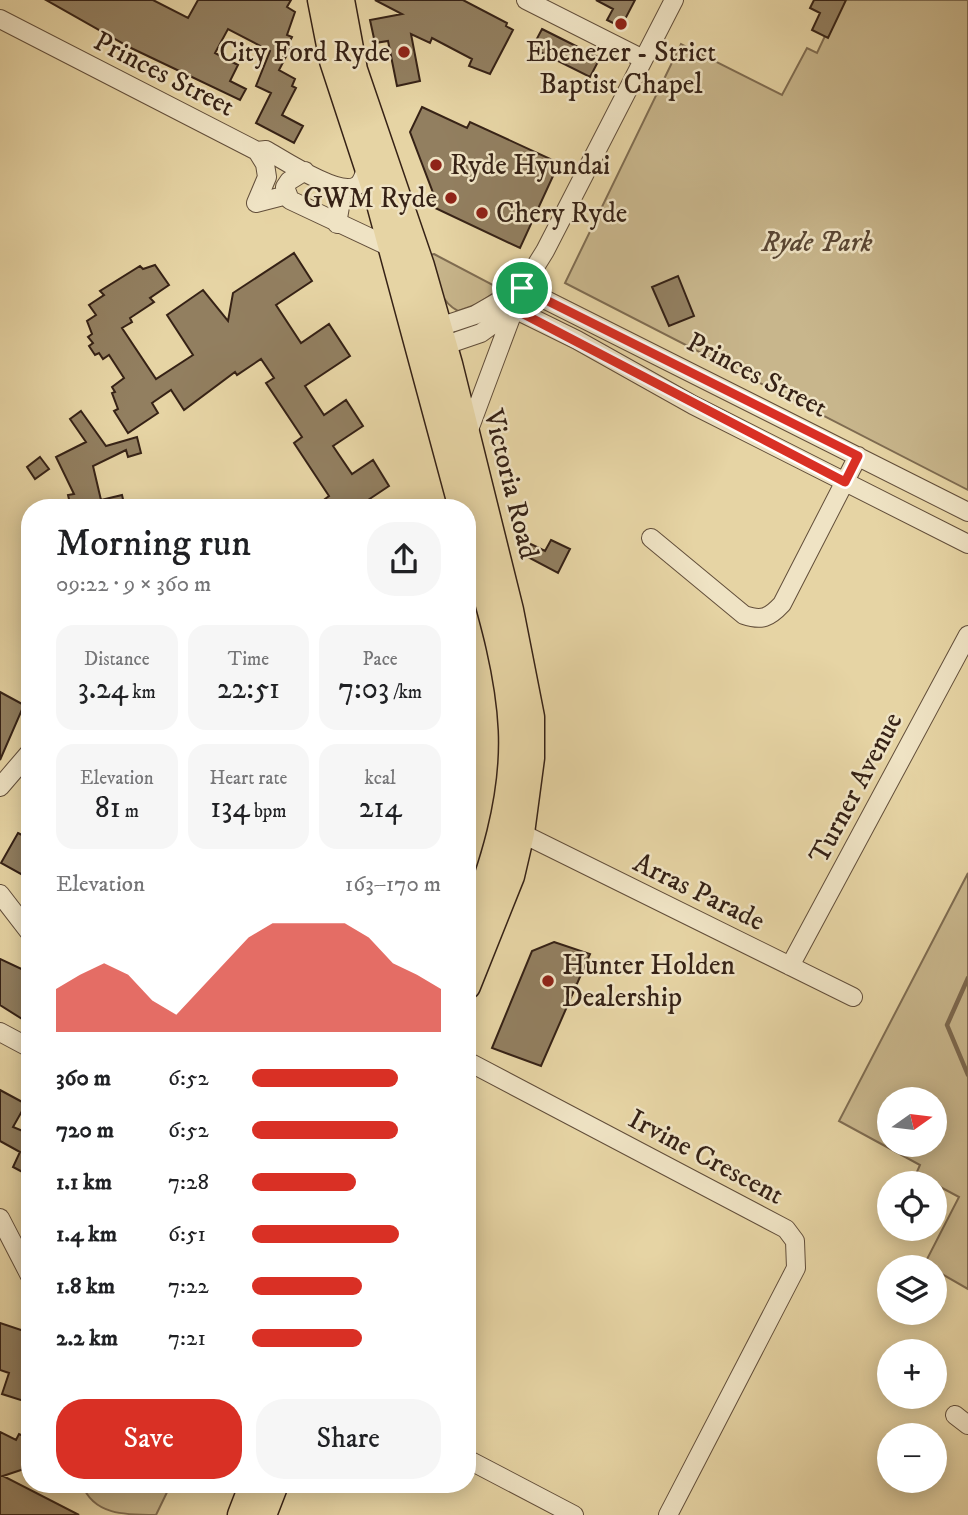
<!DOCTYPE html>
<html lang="en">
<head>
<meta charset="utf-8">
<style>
	:root { --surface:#fff; --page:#f6f6f6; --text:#202124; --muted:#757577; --accent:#d93025 }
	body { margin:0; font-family:"IM FELL DW Pica",serif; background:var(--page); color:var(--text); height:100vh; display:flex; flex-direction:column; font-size:26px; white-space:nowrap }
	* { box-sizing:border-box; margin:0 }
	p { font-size:23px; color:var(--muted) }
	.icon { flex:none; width:38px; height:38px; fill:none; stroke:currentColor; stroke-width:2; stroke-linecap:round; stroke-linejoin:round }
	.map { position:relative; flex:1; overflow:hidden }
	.details { position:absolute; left:21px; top:499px; width:455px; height:994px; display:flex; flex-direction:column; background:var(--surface); border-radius:28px; box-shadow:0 4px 18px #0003 }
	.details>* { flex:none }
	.needle { width:46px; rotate:76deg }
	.fabs { position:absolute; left:877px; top:1087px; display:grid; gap:14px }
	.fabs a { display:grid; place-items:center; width:70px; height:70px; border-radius:50%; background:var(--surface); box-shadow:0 4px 18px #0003; font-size:35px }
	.pin { position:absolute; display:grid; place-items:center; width:60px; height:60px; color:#fff; margin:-30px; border:4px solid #fff; border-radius:50%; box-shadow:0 2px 7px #0007 }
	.round { display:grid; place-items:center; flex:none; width:74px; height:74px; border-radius:28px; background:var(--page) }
	.headline { display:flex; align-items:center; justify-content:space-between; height:119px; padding:0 35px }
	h1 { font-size:38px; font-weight:600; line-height:52px }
	.figures { display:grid; grid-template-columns:repeat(3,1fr); gap:10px; height:119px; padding:7px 35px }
	.figures div { display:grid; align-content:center; border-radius:18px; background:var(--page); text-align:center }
	.figures b { font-size:30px; font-weight:600 }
	.figures small { font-size:19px; font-weight:400 }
	.figures p { font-size:19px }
	.chart { height:196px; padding:14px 35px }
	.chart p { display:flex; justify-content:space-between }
	.chart svg { width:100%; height:126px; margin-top:7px; fill:var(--accent); opacity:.7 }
	.action { display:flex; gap:14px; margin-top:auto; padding:14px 35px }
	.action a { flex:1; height:80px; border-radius:28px; background:var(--accent); color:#fff; font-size:28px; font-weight:600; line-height:80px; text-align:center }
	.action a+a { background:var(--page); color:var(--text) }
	ul { padding:0 35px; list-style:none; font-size:23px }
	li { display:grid; grid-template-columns:112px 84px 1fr; align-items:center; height:52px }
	li i { height:18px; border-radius:9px; background:var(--accent) }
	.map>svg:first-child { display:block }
	.green { fill:#c8b68c; stroke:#7f6c51; stroke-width:2; fill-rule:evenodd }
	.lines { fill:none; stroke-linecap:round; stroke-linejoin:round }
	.stream { stroke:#7c684e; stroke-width:4.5 }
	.building { fill:#927f60; stroke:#362216; stroke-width:2 }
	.minor-casing { stroke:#624e3a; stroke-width:20 }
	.highway-casing { stroke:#362216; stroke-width:29 }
	.minor { stroke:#efe3c4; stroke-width:18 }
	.highway { stroke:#e6d4a4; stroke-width:26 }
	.route-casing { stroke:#fff; stroke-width:14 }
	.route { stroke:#d93025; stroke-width:9 }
	.poi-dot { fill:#8f2418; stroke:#efe3c4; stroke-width:2.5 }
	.labels { text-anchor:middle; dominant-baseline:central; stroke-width:5; stroke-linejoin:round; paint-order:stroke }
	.poi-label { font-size:28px; fill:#362216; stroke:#efe3c4; text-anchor:start }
	.street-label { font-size:28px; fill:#362216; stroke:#efe3c4 }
	.park-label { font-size:28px; font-style:italic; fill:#5a4734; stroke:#efe3c4 }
</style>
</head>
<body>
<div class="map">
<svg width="968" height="1515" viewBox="0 0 968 1515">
	<rect width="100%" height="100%" fill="#e6d4a4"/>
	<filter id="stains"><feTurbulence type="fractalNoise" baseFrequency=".00286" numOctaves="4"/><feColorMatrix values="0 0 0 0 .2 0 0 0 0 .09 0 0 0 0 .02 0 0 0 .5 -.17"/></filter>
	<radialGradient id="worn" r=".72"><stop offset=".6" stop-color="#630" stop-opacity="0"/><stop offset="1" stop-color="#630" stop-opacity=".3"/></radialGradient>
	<path class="green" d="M842 0H968V490L565 283 681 44 782 95 807 48 817 53Z
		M434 254 493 285 498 290 478 304 458 311C437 300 435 276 429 255Z
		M968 873V1289L935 1270 934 1267 924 1265 959 1197 916 1174 920 1165 839 1121ZM889 1099H934V1144H889Z
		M82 1484H171L156 1515C125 1515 93 1515 82 1484Z"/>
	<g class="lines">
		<path class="stream" d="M968 978 947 1025 968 1075"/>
	</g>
	<path class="building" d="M46 0H153L188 18 198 0H291L287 7 295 12 287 35 292 37 288 45 291 47 279 70 295 79 292 86 296 88 282 115 303 126 294 143 256 123 271 93 256 86 270 51 228 29 215 53 238 65 230 81 246 89 240 100 131 48Z
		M375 0H463L507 23 506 26 513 30 490 74 469 66 472 59 432 38 430 43 411 34 420 81 397 86 388 41 375 43 370 20 402 14Z
		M596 0H635L621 27 607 20 613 9Z
		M814 0H846L828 38 812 30 820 13 810 8Z
		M542 29 600 58 590 77 532 48Z
		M422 107 467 128 470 122 559 163 520 248 431 206 435 198 410 132Z
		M294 253 312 281 276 305 301 343 329 324 350 356 305 386 324 415 346 400 363 426 333 446 352 474 373 460 389 486 356 508H313L329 496 294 443 302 437 266 383 274 378 261 359 237 375 235 372 184 410 171 390 152 403 158 413 128 433 114 411 118 409 112 393 115 392 112 387 124 378 109 355 103 359 99 353 95 355 89 346 93 343 88 337 92 334 87 321 96 315 89 305 104 295 100 291 140 266 143 269 155 265 169 285 150 298 154 302 130 318 132 322 122 328 156 379 193 355 167 315 203 290 228 321 233 293Z
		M678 276 694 316 669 326 652 287Z
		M81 411 106 446 137 437 141 453 128 457 126 450 93 466 101 500 122 495 125 508H71L68 495 74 494 56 457 86 442 70 419Z
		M40 457 49 469 35 479 27 467Z
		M551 540 570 549 558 573 526 556 531 544 545 551Z
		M0 692 24 705 0 760Z
		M18 833 30 839V879L1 863Z
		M554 942 590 954 541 1066 492 1048 532 951Z
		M0 959 30 973V1024L0 1005Z
		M0 1090 26 1104 13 1127 30 1134V1176L13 1167 20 1152 0 1141Z
		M0 1323 30 1333V1403L2 1394 9 1373 0 1370Z
		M0 1432 16 1440 19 1434 30 1439V1467L3 1476 79 1515H0Z"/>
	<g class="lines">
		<defs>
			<path id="minor" d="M526 0 643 59
				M0 19 257 151 266 150C284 160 340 198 358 185 363 181 365 172 367 166
				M257 151 265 164 267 177 256 203 287 195
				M305 171 289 181 285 187 290 200 392 248
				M337 224 343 189
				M522 288 968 512
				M430 330 475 315 522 288
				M434 349 481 333 514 309 577 340 693 405 968 544
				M467 435 522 288 545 251 674 0
				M651 538 744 615C762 621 769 618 782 604L858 456
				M0 787 30 752
				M521 833 853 997
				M0 894 30 933
				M790 966 968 635
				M0 1032 30 1048
				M467 1061 786 1229 795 1241 796 1268 668 1515
				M0 1218 30 1276
				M955 1415 968 1425
				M467 1459 574 1515"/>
			<path id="highway" d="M321 0 333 61 380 204 462 508
				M341 0 354 70 421 266 449 364 510 610 531 717V758L521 833 511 876 467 986
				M467 527C485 592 509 662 512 730 515 799 493 869 467 932
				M241 1515 253 1484
				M263 1515 275 1484"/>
		</defs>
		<use href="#minor" class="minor-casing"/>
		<use href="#highway" class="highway-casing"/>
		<use href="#minor" class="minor"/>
		<use href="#highway" class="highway"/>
	</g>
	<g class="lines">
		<defs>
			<path id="route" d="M522 288 858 456 845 482 514 309Z"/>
		</defs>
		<use href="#route" class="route-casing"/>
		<use href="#route" class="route"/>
	</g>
	<g class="poi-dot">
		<circle cx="621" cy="24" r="7"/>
		<circle cx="404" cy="52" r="7"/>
		<circle cx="436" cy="165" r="7"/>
		<circle cx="451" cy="198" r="7"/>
		<circle cx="482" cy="213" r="7"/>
		<circle cx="548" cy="981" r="7"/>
	</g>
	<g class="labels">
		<g class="poi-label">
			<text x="390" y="52" text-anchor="end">City Ford Ryde</text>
			<text x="621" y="52" text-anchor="middle">Ebenezer - Strict<tspan x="621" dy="32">Baptist Chapel</tspan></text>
			<text x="450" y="165">Ryde Hyundai</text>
			<text x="437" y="198" text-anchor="end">GWM Ryde</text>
			<text x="496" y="213">Chery Ryde</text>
			<text x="562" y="965">Hunter Holden<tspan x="562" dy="32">Dealership</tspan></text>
		</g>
		<g class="street-label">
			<text transform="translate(164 74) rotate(27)">Princes Street</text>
			<text transform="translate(757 375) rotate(27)">Princes Street</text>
			<text transform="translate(511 484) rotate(76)">Victoria Road</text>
			<text transform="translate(856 788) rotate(-62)">Turner Avenue</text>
			<text transform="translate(699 892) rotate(26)">Arras Parade</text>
			<text transform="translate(706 1157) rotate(28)">Irvine Crescent</text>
		</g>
		<g class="park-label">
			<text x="817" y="242">Ryde Park</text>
		</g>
	</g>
	<rect width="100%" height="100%" filter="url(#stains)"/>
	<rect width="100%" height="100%" fill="url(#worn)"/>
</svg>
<div class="fabs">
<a><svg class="needle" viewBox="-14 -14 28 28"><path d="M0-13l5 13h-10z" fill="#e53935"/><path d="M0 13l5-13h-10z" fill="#757577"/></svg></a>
<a><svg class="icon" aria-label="locate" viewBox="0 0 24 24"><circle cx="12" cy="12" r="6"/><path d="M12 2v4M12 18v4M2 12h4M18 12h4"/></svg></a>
<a><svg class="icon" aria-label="layers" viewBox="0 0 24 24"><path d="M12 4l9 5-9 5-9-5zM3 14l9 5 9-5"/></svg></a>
<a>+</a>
<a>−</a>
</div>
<div class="pin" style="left:522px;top:288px;background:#1e9e55"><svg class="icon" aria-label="arrive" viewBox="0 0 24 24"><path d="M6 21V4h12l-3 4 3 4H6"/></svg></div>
<section class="details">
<div class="headline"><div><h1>Morning run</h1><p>09:22 · 9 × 360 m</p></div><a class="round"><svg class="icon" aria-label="share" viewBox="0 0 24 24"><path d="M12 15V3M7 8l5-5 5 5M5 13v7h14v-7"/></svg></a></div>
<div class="figures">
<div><p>Distance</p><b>3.24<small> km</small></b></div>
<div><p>Time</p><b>22:51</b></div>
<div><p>Pace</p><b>7:03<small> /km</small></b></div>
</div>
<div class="figures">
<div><p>Elevation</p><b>81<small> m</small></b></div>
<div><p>Heart rate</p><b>134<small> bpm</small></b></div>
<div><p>kcal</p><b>214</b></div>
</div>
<div class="chart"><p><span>Elevation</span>163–170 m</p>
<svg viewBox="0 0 160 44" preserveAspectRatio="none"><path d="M0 44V29L10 24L20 20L30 24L40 33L50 38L60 29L70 20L80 11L90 6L100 6L110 6L120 6L130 11L140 20L150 24L160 29V44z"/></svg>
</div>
<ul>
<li><b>360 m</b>6:52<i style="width:77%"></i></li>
<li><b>720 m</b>6:52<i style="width:77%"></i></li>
<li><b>1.1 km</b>7:28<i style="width:55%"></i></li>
<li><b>1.4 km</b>6:51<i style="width:78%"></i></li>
<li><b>1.8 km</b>7:22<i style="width:58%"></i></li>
<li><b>2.2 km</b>7:21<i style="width:58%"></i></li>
</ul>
<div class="action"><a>Save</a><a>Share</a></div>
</section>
</div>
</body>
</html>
